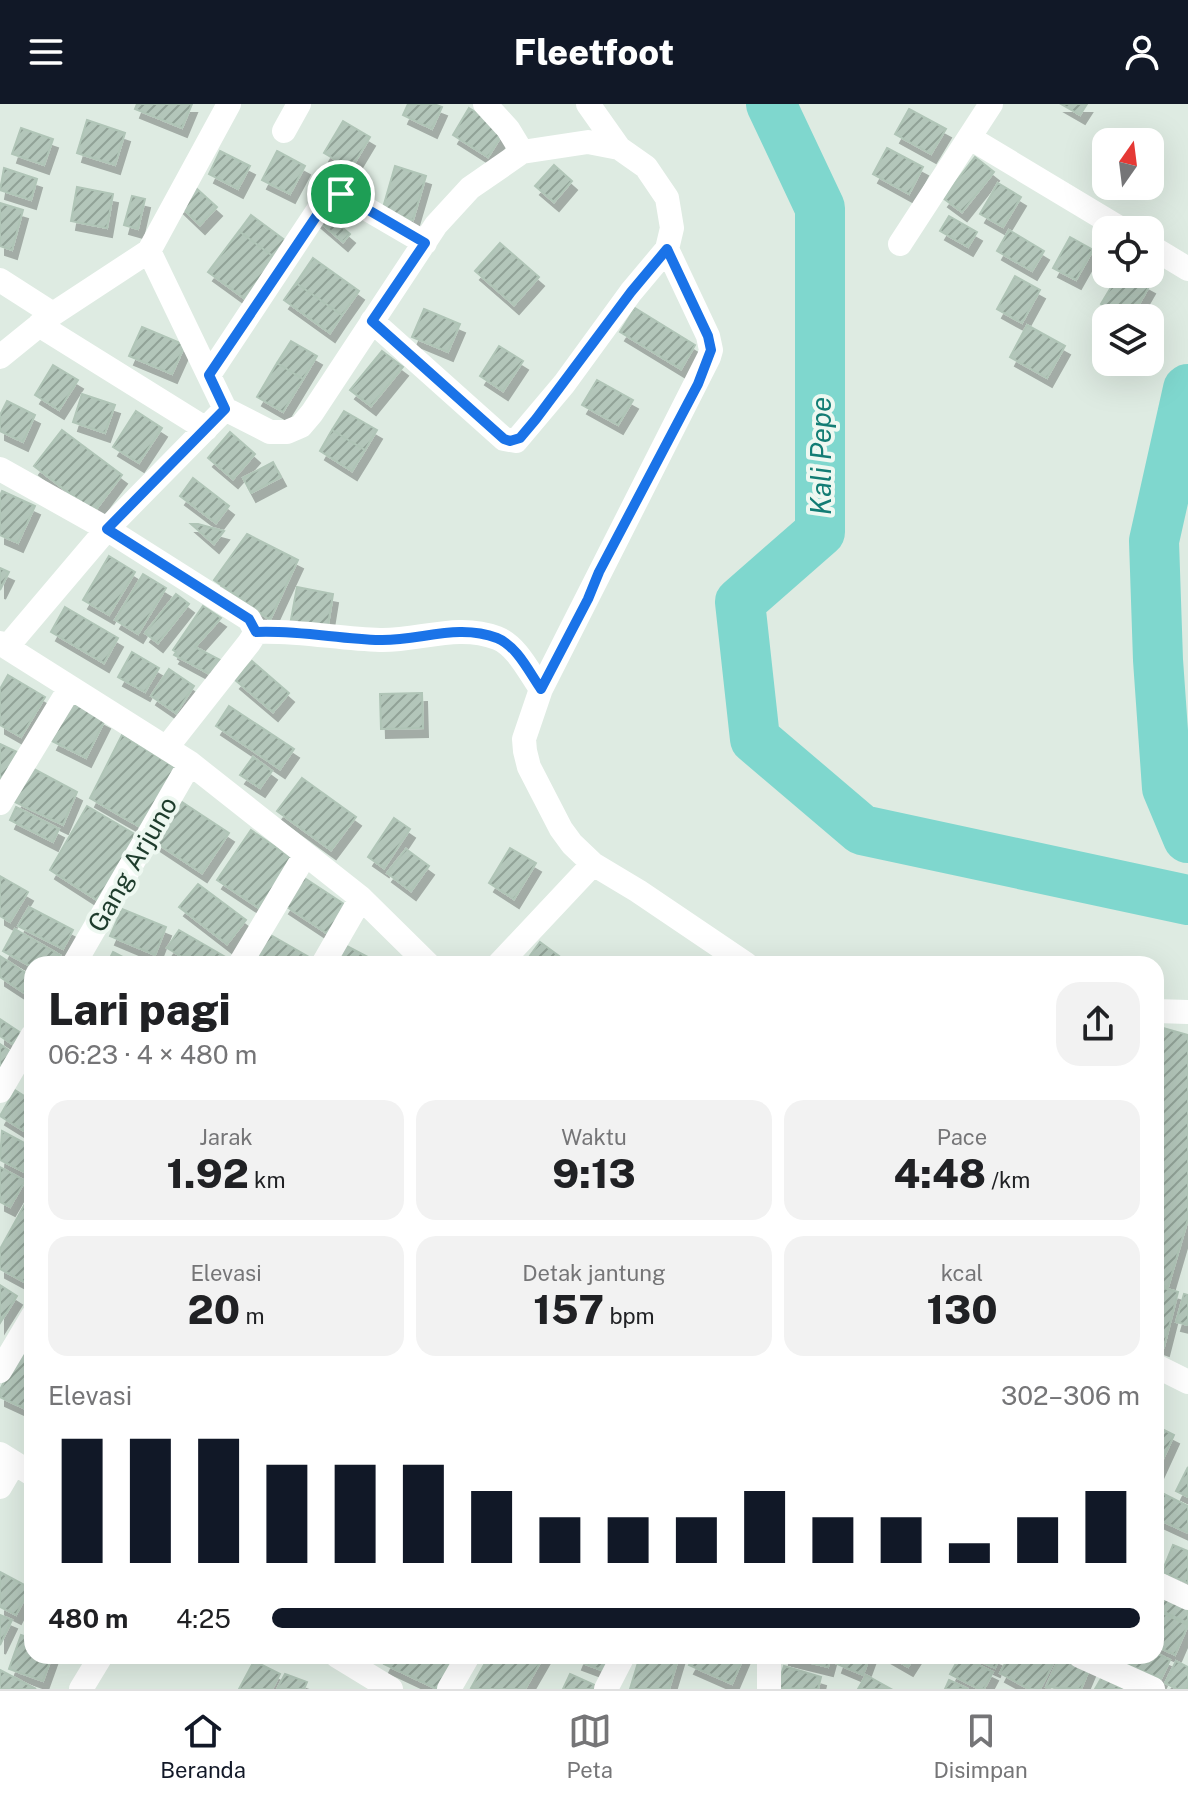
<!DOCTYPE html>
<html lang="id">
<head>
<meta charset="utf-8">
<style>
	:root { --surface:#fff; --page:#f2f2f2; --text:#202124; --muted:#757577; --line:#e0e0e0; --accent:#111827 }
	body { margin:0; font-family:"Public Sans",sans-serif; background:var(--page); color:var(--text); height:100vh; display:flex; flex-direction:column; font-size:30px; white-space:nowrap }
	* { box-sizing:border-box; margin:0 }
	p { font-size:26px; color:var(--muted) }
	.icon { flex:none; width:44px; height:44px; fill:none; stroke:currentColor; stroke-width:2; stroke-linecap:round; stroke-linejoin:round }
	.map { position:relative; flex:1; overflow:hidden }
	.panel { position:absolute; left:24px; top:852px; width:1140px; height:708px; display:flex; flex-direction:column; background:var(--surface); border-radius:24px; box-shadow:0 8px 32px #0002 }
	.panel>* { flex:none }
	.needle { width:52px; rotate:14deg }
	.tools { position:absolute; left:1092px; top:24px; display:grid; gap:16px }
	.tools a { display:grid; place-items:center; width:72px; height:72px; border-radius:16px; background:var(--surface); box-shadow:0 8px 32px #0002; font-size:40px }
	.pin { position:absolute; display:grid; place-items:center; width:68px; height:68px; color:#fff; margin:-34px; border:4px solid #fff; border-radius:50%; box-shadow:0 2px 8px #0007 }
	.round { display:grid; place-items:center; flex:none; width:84px; height:84px; border-radius:24px; background:var(--page) }
	.head { display:flex; align-items:center; justify-content:space-between; height:136px; padding:0 24px }
	h1 { font-size:44px; font-weight:800; line-height:60px }
	.metrics { display:grid; grid-template-columns:repeat(3,1fr); gap:12px; height:136px; padding:8px 24px }
	.metrics div { display:grid; align-content:center; border-radius:20px; background:var(--page); text-align:center }
	.metrics b { font-size:40px; font-weight:800 }
	.metrics small { font-size:22px; font-weight:400 }
	.metrics p { font-size:22px }
	.chart { height:224px; padding:16px 24px }
	.chart p { display:flex; justify-content:space-between }
	.chart svg { width:100%; height:144px; margin-top:8px; stroke:var(--accent); stroke-width:6 }
	ul { padding:0 24px; list-style:none; font-size:26px }
	li { display:grid; grid-template-columns:128px 96px 1fr; align-items:center; height:60px }
	li i { height:20px; border-radius:10px; background:var(--accent) }
	header { display:flex; justify-content:space-between; align-items:center; height:104px; padding:0 24px; background:var(--accent); color:#fff; font-size:36px; font-weight:800 }
	.menu { display:flex; justify-content:space-around; align-items:center; height:112px; border-top:2px solid var(--line); background:var(--surface); font-size:22px; color:var(--muted) }
	.menu a { display:grid; justify-items:center; gap:4px }
	.menu .on { color:var(--accent) }
	.map>svg:first-child { display:block }
	.lines { fill:none; stroke-linecap:round; stroke-linejoin:round }
	.river { stroke:#7fd7ce; stroke-width:50 }
	.building { fill:url(#building-hatch); stroke:#b0c5b7; stroke-width:2; filter:url(#shadow) }
	.minor { stroke:#fff; stroke-width:24 }
	.route-casing { stroke:#fff; stroke-width:16 }
	.route { stroke:#1a73e8; stroke-width:10 }
	.labels { text-anchor:middle; dominant-baseline:central; stroke-width:8; stroke-linejoin:round; paint-order:stroke }
	.street-label { font-size:26px; fill:#1e3c2c; stroke:#eef8f1 }
	.water-label { font-size:28px; font-style:italic; fill:#137d74; stroke:#eef8f1 }
</style>
</head>
<body>
<header><svg class="icon" aria-label="menu" viewBox="0 0 24 24"><path d="M4 6h16M4 12h16M4 18h16"/></svg>Fleetfoot<svg class="icon" aria-label="person" viewBox="0 0 24 24"><circle cx="12" cy="8" r="4"/><path d="M4 21q1-7 8-7t8 7"/></svg></header>
<div class="map">
<svg width="1188" height="1585" viewBox="0 0 1188 1585">
	<defs>
		<pattern id="building-hatch" width="6" height="6" patternUnits="userSpaceOnUse" patternTransform="scale(2)"><rect width="6" height="6" fill="#b3c6ba"/><path d="M-1 1l2-2M0 6l6-6M5 7l2-2" fill="none" stroke="#91a297"/></pattern>
		<filter id="shadow"><feDropShadow dx="5" dy="9" stdDeviation="0" flood-color="#0004"/></filter>
	</defs>
	<rect width="100%" height="100%" fill="#deebe2"/>
	<g class="lines">
		<path class="river" d="M771 0 820 104V428L740 498 755 635 862 726 1188 796
			M1188 285 1154 437 1158 556 1167 684 1188 734"/>
	</g>
	<path class="building" d="M137 0H192L182 24 135 5Z
		M408 0H434L442 3 432 25 403 11Z
		M1061 0H1087L1080 11Z
		M469 4 505 26 488 53 453 31Z
		M909 5 946 25 931 50 895 30Z
		M87 16 125 29 115 61 77 49Z
		M343 17 370 33 351 65 324 49Z
		M21 24 53 35 44 61 12 50Z
		M887 44 923 63 909 90 873 70Z
		M220 47 250 62 238 85 209 70Z
		M277 47 305 62 290 90 262 76Z
		M975 53 994 68 962 108 943 94Z
		M554 61 572 77 554 98 535 82Z
		M395 62 426 72 413 116 382 107Z
		M4 64 37 75 31 96 0 86Z
		M998 79 1021 93 1003 123 980 110Z
		M77 83 113 90 107 124 71 117Z
		M196 84 217 103 200 121 179 101Z
		M132 92 145 95 138 125 124 121Z
		M0 99 23 106 12 146 0 142Z
		M322 106 350 130 343 138 315 114Z
		M251 111 290 140 278 156 239 127Z
		M949 112 977 128 968 143 940 127Z
		M1009 126 1044 147 1032 167 997 147Z
		M239 127 278 156 248 197 208 168Z
		M1070 133 1093 146 1076 176 1053 164Z
		M500 139 539 173 514 201 475 167Z
		M313 154 359 187 342 211 296 179Z
		M1119 170H1130L1150 181 1131 214H1125L1101 200Z
		M1015 172 1040 186 1022 219 997 205Z
		M296 179 342 211 330 229 284 196Z
		M635 204 695 241 681 265 620 228Z
		M424 205 460 220 448 248 412 233Z
		M1027 221 1065 242 1047 274 1010 253Z
		M142 223 185 241 172 270 129 252Z
		M291 237 317 252 303 275 277 259Z
		M499 242 523 257 503 287 480 272Z
		M382 247 403 263 371 302 350 286Z
		M277 259 303 275 283 308 257 293Z
		M53 261 78 276 59 306 35 291Z
		M597 276 633 296 618 321 582 301Z
		M82 290 115 301 105 329 73 318Z
		M7 297 35 311 23 338 0 327V311Z
		M136 307 162 324 139 359 113 343Z
		M344 307 377 326 365 346 332 326Z
		M62 326 122 371 94 408 34 362Z
		M332 326 365 346 352 367 320 347Z
		M230 328 255 350 233 375 208 354Z
		M273 358 281 373 251 389 243 374Z
		M193 374 229 402 216 419 180 392Z
		M2 387 35 402 18 439 0 431V392Z
		M191 420H198L224 427 214 440Z
		M247 430 298 456 270 516 214 476Z
		M109 452 135 468 109 511 83 496Z
		M0 464 9 468 0 486Z
		M143 470 166 484 138 530 115 516Z
		M297 483 333 490 327 527 290 521Z
		M176 490 189 500 158 539 145 529Z
		M203 502 221 514 195 543 228 560 217 574 174 551 176 548 173 546Z
		M65 503 118 534 104 559 51 528Z
		M132 548 159 564 145 588 118 573Z
		M252 557 289 589 273 608 235 576Z
		M169 565 194 582 176 609 151 592Z
		M8 571 45 593 21 633 0 621V585Z
		M422 589 423 624 381 625 380 590Z
		M71 598 105 616 86 654 52 637Z
		M229 602 294 645 280 665 216 622Z
		M122 631 176 664 140 723 90 694Z
		M0 640 17 648 0 681Z
		M253 653 272 667 260 684 240 671Z
		M32 664 77 688 63 721 15 698Z
		M302 674 356 713 331 746 277 707Z
		M179 696 229 729 202 769 152 736Z
		M87 702 138 732 97 796 50 766Z
		M16 703 59 725 53 738 10 716Z
		M394 714 410 725 384 764 368 753Z
		M251 726 293 755 259 804 217 776Z
		M510 744 536 759 514 795 489 779Z
		M406 745 429 762 411 787 387 769Z
		M0 772 28 788 10 818 0 812Z
		M303 773 347 802 328 830 284 801Z
		M198 780 246 816 227 840 179 803Z
		M29 803 73 826 63 845 18 822Z
		M122 805 166 823 155 851 110 832Z
		M15 825 60 851 55 860H32V863L3 847Z
		M179 826 229 855 226 860H194L167 844Z
		M269 830 316 857 314 860H252Z
		M540 838 570 860H524Z
		M341 839 381 860H330Z
		M113 848 136 860H107Z
		M0 852 32 873V894L0 873Z
		M0 915 21 929 14 941 0 932Z
		M1156 922 1188 931V1115L1168 1183 1156 1180V1016L1160 1001 1156 1000Z
		M0 940 11 948 0 964Z
		M15 986 32 997V1032L0 1012Z
		M2 1027 32 1043V1072L0 1056Z
		M0 1063 25 1077 10 1103 0 1098Z
		M26 1098 32 1101V1182L0 1165V1145Z
		M0 1181 17 1192 0 1219Z
		M1156 1182 1178 1188 1164 1243 1156 1240Z
		M1184 1190 1188 1191V1221L1176 1218Z
		M18 1249 32 1255V1308L0 1293V1286Z
		M1156 1322 1174 1331 1158 1366 1156 1365Z
		M1188 1363V1393L1176 1387Z
		M1160 1388 1188 1402V1429L1156 1414V1396Z
		M1173 1441 1188 1447V1479L1162 1468Z
		M0 1468 30 1484 16 1511 0 1503Z
		M1156 1490 1188 1497V1519L1156 1504Z
		M1156 1506 1188 1521 1175 1551 1156 1542Z
		M0 1511 12 1516 0 1541Z
		M21 1531 32 1535V1552H52L43 1577 9 1565Z
		M1156 1549 1170 1556 1161 1575 1118 1556 1120 1552H1156Z
		M388 1552H453L437 1585 384 1560Z
		M489 1552H544L525 1585H473L471 1584Z
		M579 1552H610L604 1567 577 1557Z
		M640 1552H679L669 1585H630Z
		M694 1552H744L732 1580 689 1561Z
		M783 1552H831L828 1563Z
		M840 1552H870L863 1571 837 1560Z
		M889 1552H915L908 1563Z
		M960 1552 993 1568 984 1585H979L950 1570Z
		M968 1552H994L999 1554 995 1564Z
		M1009 1552H1057L1040 1585H1029L1000 1569Z
		M1060 1552H1076L1092 1559 1081 1585 1046 1583Z
		M254 1557 280 1570 272 1585H239Z
		M1176 1557 1188 1563V1585H1177L1165 1579Z
		M784 1562 821 1573 818 1585 777 1584Z
		M0 1566 36 1585H0Z
		M285 1570 307 1578 304 1585H277Z
		M570 1570 599 1583 598 1585H563Z
		M866 1571 891 1585H858Z
		M1102 1573 1122 1585H1095Z
		M949 1576 968 1585H945Z"/>
	<g class="lines">
		<path class="minor" d="M485 0 508 25 522 48
			M588 0 619 44
			M284 27 299 0
			M970 34 1123 126
			M900 140 991 0
			M1150 142 1188 165
			M667 145 708 232 711 246 709 253 541 585 524 635 525 647 529 663 561 725 572 740 593 760 638 787 746 860
			M149 147 225 305 270 328H287L301 322 312 309 436 121 470 84 522 48 588 38 619 44 646 63 667 94 672 124 667 145 631 188 564 280 516 337 504 335 372 217
			M0 176 53 210
			M39 221 206 325
			M0 253 53 210 149 147 229 0
			M209 271 328 91 332 89 341 90 425 139
			M0 365 107 425 249 515 256 528 249 539 167 643
			M256 528C298 526 339 535 380 536 420 537 457 519 497 534 517 542 529 568 541 585
			M0 539 190 659 361 794 428 860
			M7 543 107 425 225 305
			M0 699 70 584
			M74 860 190 659
			M240 860 305 751
			M323 860 361 794
			M499 860 593 760
			M1156 907 1188 908
			M0 987 32 932
			M1156 1262 1188 1278
			M0 1267 32 1213
			M0 1350 32 1370
			M0 1383 14 1359
			M1156 1479 1188 1494
			M337 1552 391 1585
			M769 1552V1585
			M1080 1552 1153 1585
			M81 1585 101 1552
			M449 1585 468 1552
			M606 1585 623 1552"/>
	</g>
	<g class="lines">
		<defs>
			<path id="route" d="M332 89 341 90 425 139 372 217 504 335 510 337 520 334 536 315 631 188 667 145 708 232 711 246 698 280 599 468 588 495 541 585C529 568 517 542 497 534 457 519 420 537 380 536 339 535 298 526 256 528L249 515 107 425 225 305 209 271Z"/>
		</defs>
		<use href="#route" class="route-casing"/>
		<use href="#route" class="route"/>
	</g>
	<g class="labels">
		<g class="street-label">
			<text transform="translate(132 760) rotate(-60)">Gang Arjuno</text>
		</g>
		<g class="water-label">
			<text transform="translate(820 352) rotate(-90)">Kali Pepe</text>
		</g>
	</g>
</svg>
<div class="tools">
<a><svg class="needle" viewBox="-14 -14 28 28"><path d="M0-13l5 13h-10z" fill="#e53935"/><path d="M0 13l5-13h-10z" fill="#757577"/></svg></a>
<a><svg class="icon" aria-label="locate" viewBox="0 0 24 24"><circle cx="12" cy="12" r="6"/><path d="M12 2v4M12 18v4M2 12h4M18 12h4"/></svg></a>
<a><svg class="icon" aria-label="layers" viewBox="0 0 24 24"><path d="M12 4l9 5-9 5-9-5zM3 14l9 5 9-5"/></svg></a>
</div>
<div class="pin" style="left:341px;top:90px;background:#1e9e55"><svg class="icon" aria-label="arrive" viewBox="0 0 24 24"><path d="M6 21V4h12l-3 4 3 4H6"/></svg></div>
<section class="panel">
<div class="head"><div><h1>Lari pagi</h1><p>06:23 · 4 × 480 m</p></div><a class="round"><svg class="icon" aria-label="share" viewBox="0 0 24 24"><path d="M12 15V3M7 8l5-5 5 5M5 13v7h14v-7"/></svg></a></div>
<div class="metrics">
<div><p>Jarak</p><b>1.92<small> km</small></b></div>
<div><p>Waktu</p><b>9:13</b></div>
<div><p>Pace</p><b>4:48<small> /km</small></b></div>
</div>
<div class="metrics">
<div><p>Elevasi</p><b>20<small> m</small></b></div>
<div><p>Detak jantung</p><b>157<small> bpm</small></b></div>
<div><p>kcal</p><b>130</b></div>
</div>
<div class="chart"><p><span>Elevasi</span>302–306 m</p>
<svg viewBox="0 0 160 44" preserveAspectRatio="none"><path d="M5 44V6M15 44V6M25 44V6M35 44V14M45 44V14M55 44V14M65 44V22M75 44V30M85 44V30M95 44V30M105 44V22M115 44V30M125 44V30M135 44V38M145 44V30M155 44V22"/></svg>
</div>
<ul>
<li><b>480 m</b>4:25<i style="width:100%"></i></li>
</ul>
</section>
</div>
<nav class="menu">
<a class="on"><svg class="icon" aria-label="home" viewBox="0 0 24 24"><path d="M3 11l9-7 9 7M6 9v11h12V9"/></svg>Beranda</a>
<a><svg class="icon" aria-label="map" viewBox="0 0 24 24"><path d="M3 6l6-2 6 2 6-2v14l-6 2-6-2-6 2zM9 4v14M15 6v14"/></svg>Peta</a>
<a><svg class="icon" aria-label="saved" viewBox="0 0 24 24"><path d="M7 4h10v16l-5-4-5 4z"/></svg>Disimpan</a>
</nav>
</body>
</html>
